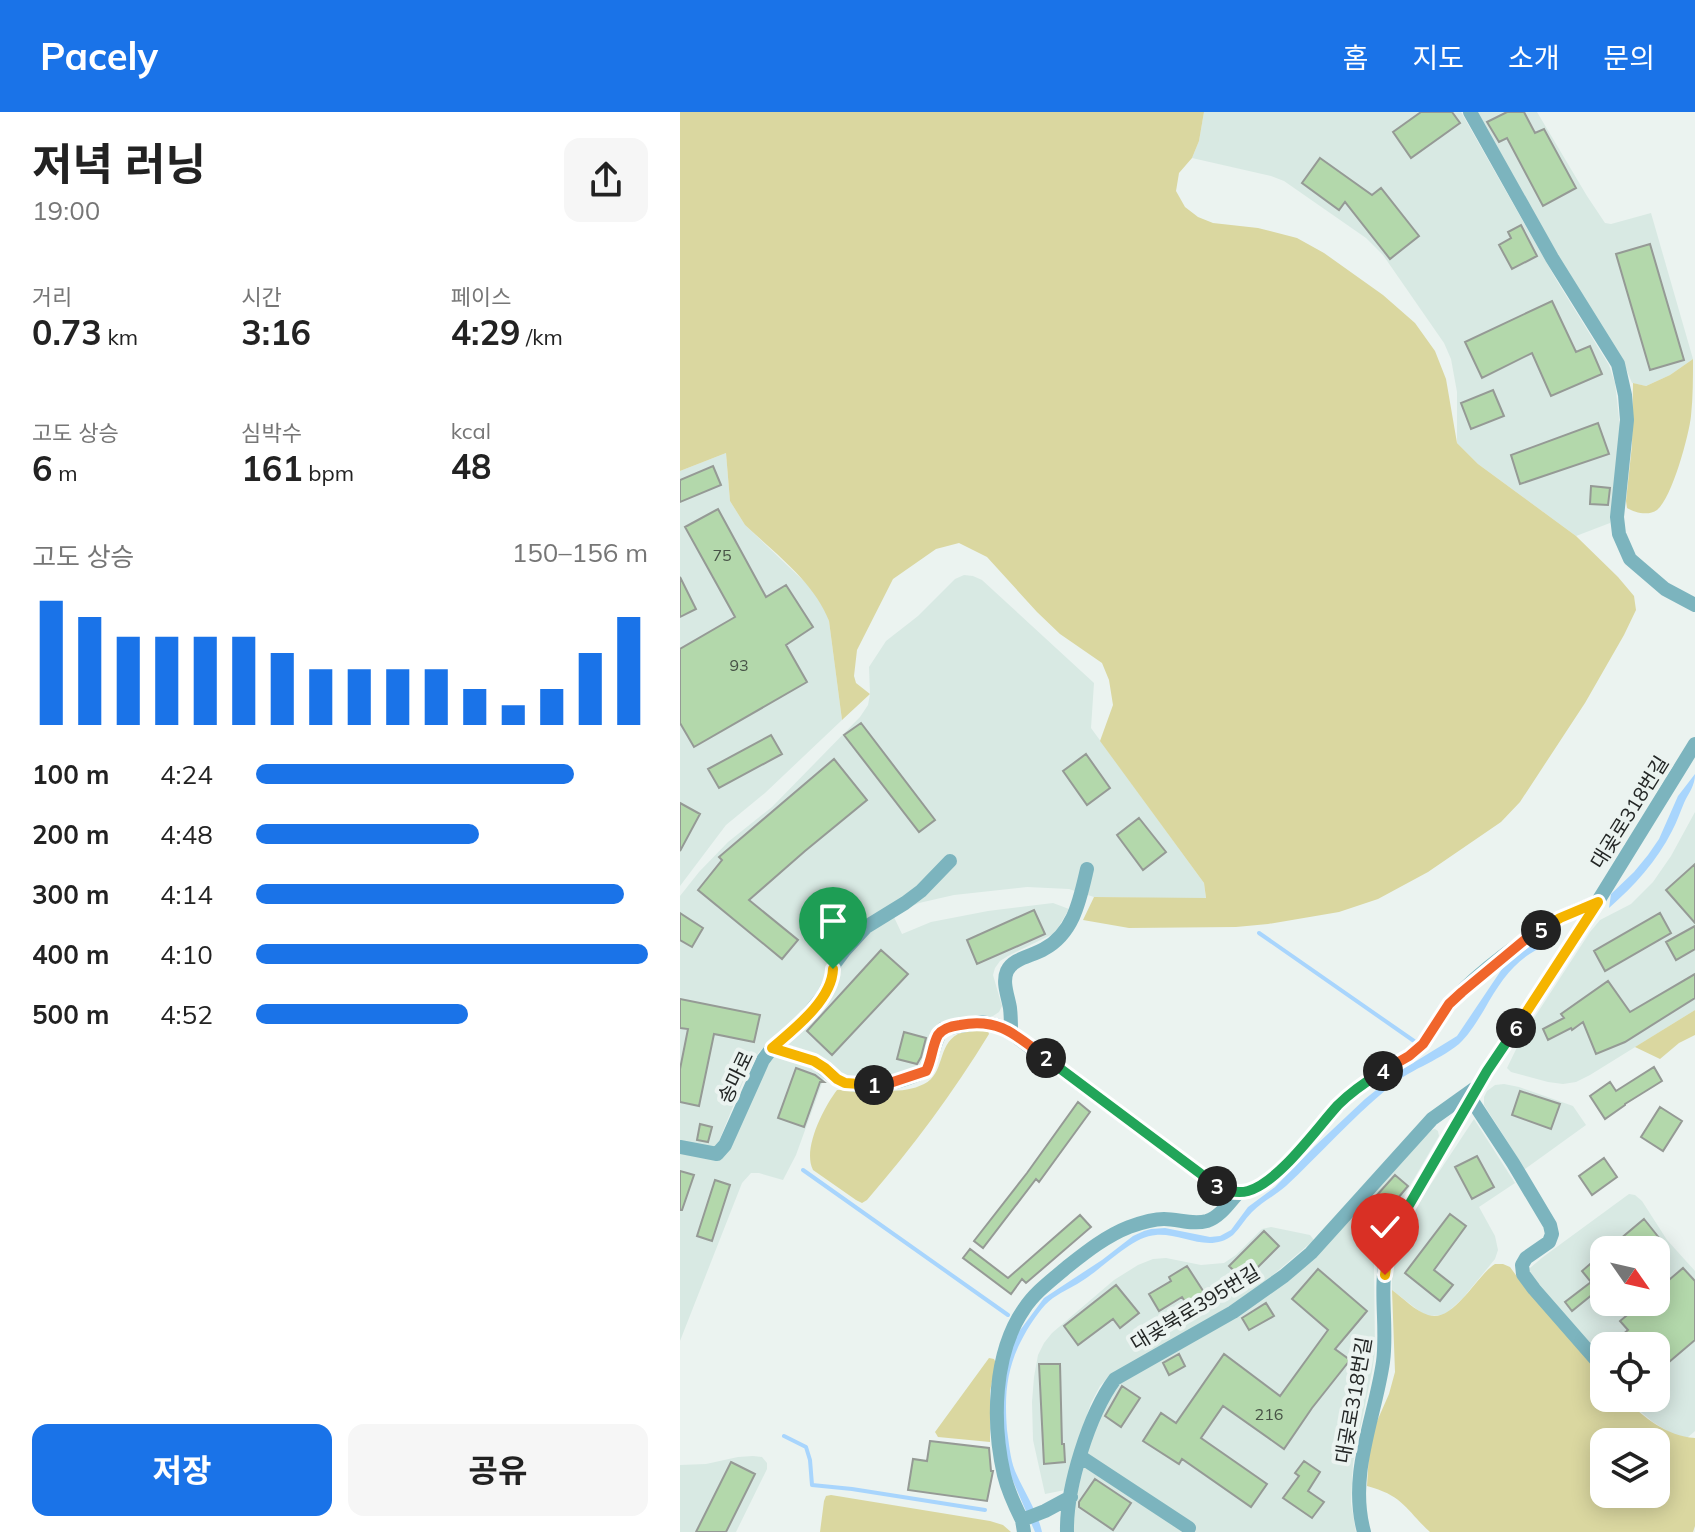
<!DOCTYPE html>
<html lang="ko">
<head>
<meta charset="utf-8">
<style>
	:root { --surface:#fff; --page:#f6f6f6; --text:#222; --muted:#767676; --accent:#1a73e8 }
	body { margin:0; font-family:Mulish,"Noto Sans KR",sans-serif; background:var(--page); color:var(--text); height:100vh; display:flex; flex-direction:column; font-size:30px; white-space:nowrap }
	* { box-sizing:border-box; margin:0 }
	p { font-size:26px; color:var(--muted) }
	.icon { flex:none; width:44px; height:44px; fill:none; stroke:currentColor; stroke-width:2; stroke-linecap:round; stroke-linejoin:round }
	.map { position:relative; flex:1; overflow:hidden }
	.drawer { display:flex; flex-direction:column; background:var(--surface); width:680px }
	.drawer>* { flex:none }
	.needle { width:52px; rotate:124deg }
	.tools { position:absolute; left:910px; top:1124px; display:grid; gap:16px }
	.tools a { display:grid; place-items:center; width:80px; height:80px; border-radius:16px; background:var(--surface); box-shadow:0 4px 20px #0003; font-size:40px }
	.pin { position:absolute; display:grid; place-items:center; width:68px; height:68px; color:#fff; margin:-82px -34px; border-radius:50% 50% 50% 0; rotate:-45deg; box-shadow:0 0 8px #0007 }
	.pin .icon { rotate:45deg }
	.km { position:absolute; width:40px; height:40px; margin:-20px; border-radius:50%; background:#222; color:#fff; font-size:22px; line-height:40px; text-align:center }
	.round { display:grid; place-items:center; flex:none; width:84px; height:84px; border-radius:16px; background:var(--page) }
	.summary { display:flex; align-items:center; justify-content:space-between; height:136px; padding:0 32px }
	h1 { font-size:44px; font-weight:700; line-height:60px }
	.figures { display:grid; grid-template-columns:repeat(3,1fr); gap:12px; height:136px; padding:8px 32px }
	.figures div { display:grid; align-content:center }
	.figures b { font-size:34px; font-weight:700 }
	.figures small { font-size:22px; font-weight:400 }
	.figures p { font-size:22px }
	.chart { height:224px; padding:16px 32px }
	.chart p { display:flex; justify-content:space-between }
	.chart svg { width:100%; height:144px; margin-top:8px; stroke:var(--accent); stroke-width:6 }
	.primary-button { display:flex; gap:16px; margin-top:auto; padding:16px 32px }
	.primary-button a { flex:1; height:92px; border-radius:16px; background:var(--accent); color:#fff; font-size:32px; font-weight:700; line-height:92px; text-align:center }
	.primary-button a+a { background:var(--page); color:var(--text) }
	ul { padding:0 32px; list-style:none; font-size:26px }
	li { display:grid; grid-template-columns:128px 96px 1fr; align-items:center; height:60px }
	li i { height:20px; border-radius:10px; background:var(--accent) }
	header { display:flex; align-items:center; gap:48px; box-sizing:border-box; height:112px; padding:0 40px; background:var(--accent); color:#fff }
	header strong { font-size:38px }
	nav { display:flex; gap:44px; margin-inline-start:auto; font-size:28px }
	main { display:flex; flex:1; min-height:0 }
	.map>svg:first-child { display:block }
	.built { fill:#d8e9e3; fill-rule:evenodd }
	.green { fill:#dad7a0; fill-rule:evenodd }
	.water { fill:#a8d5fd }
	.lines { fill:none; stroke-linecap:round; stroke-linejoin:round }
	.stream { stroke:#a8d5fd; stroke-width:4 }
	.building { fill:#b3d8ab; stroke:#959a95; stroke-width:2 }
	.minor { stroke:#7cb4be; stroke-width:14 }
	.split-1-casing { stroke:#fff; stroke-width:16 }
	.split-2-casing { stroke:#fff; stroke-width:16 }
	.split-3-casing { stroke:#fff; stroke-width:16 }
	.split-4-casing { stroke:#fff; stroke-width:16 }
	.split-5-casing { stroke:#fff; stroke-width:16 }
	.split-6-casing { stroke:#fff; stroke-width:16 }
	.split-7-casing { stroke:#fff; stroke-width:16 }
	.split-8-casing { stroke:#fff; stroke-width:16 }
	.split-1 { stroke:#f5b400; stroke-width:10 }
	.split-2 { stroke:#f0652b; stroke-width:10 }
	.split-3 { stroke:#22a559; stroke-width:10 }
	.split-4 { stroke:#22a559; stroke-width:10 }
	.split-5 { stroke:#f0652b; stroke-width:10 }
	.split-6 { stroke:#f5b400; stroke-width:10 }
	.split-7 { stroke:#22a559; stroke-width:10 }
	.split-8 { stroke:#f5b400; stroke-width:10 }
	.labels { text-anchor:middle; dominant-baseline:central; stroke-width:8; stroke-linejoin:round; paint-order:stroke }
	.number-label { font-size:16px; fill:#475246 }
	.street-label { font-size:20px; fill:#232625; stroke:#ebf3f0 }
</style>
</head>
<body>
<header>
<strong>Pacely</strong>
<nav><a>홈</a><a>지도</a><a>소개</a><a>문의</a></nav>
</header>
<main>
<section class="drawer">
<div class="summary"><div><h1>저녁 러닝</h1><p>19:00</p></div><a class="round"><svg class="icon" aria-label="share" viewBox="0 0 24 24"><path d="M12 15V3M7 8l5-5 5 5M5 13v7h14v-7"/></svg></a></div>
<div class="figures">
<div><p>거리</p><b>0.73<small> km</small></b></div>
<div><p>시간</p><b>3:16</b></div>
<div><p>페이스</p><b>4:29<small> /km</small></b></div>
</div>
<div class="figures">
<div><p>고도 상승</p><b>6<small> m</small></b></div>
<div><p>심박수</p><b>161<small> bpm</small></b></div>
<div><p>kcal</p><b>48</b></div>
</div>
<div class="chart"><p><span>고도 상승</span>150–156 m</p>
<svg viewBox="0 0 160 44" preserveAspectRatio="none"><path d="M5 44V6M15 44V11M25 44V17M35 44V17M45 44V17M55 44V17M65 44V22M75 44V27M85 44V27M95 44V27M105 44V27M115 44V33M125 44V38M135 44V33M145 44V22M155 44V11"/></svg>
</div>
<ul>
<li><b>100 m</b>4:24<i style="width:81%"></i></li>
<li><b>200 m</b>4:48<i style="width:57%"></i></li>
<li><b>300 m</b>4:14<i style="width:94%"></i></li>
<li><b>400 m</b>4:10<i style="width:100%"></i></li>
<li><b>500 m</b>4:52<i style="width:54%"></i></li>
</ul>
<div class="primary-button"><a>저장</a><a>공유</a></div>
</section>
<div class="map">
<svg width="1015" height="1420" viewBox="0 0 1015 1420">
	<rect width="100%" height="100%" fill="#ebf3f0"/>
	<path class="built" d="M524 0H781L877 169 929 253 935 271 940 315 930 411 896 424 798 352 777 331V280L771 247 764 231 703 143 686 126 604 69 591 64 512 46 519 29Z
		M797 0H857L907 84 925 111 931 112 971 101 1013 247 990 263 966 274 952 271 945 254 859 115Z
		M46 341 50 389 65 413 130 475 145 497 149 509 162 608 85 681 46 713 0 774V359Z
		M284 463 293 464 302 468 414 571 411 616 524 771 526 787 414 785 389 777 347 775 274 783 239 791 213 803 222 822 251 810 308 799 373 791 389 797 375 821 328 844 320 849 315 856 313 863 322 894 319 900 313 904 274 908 260 912 243 955 227 962 182 967 165 965 156 960 139 944 110 934 90 929 79 940 67 960 39 1029 34 1035 0 1030V784L19 760 48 730 92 695 180 605 188 593 190 582 189 555 206 529 238 504 275 467Z
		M1015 700V898L910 963 896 970 883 972 868 970 831 960 827 956 843 923 910 820 920 808 951 792 973 770 991 744Z
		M92 944 114 948 145 963 116 1043 103 1068 79 1061H71L62 1071 0 1229V1040L35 1047Z
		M824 972 839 975 893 994 906 1013 845 1057 804 993V985L807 979 815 973Z
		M794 1007 835 1071 799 1095 815 1124 818 1138 815 1147 783 1186 770 1198 763 1203 748 1204 739 1199 712 1178V1158L715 1143 723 1120 747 1078Z
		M755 1017 758 1019 759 1024 714 1101 697 1136 694 1151 695 1240 692 1260 673 1351 671 1391 676 1420H391V1405L412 1323 436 1273 586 1185 749 1019Z
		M949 1082 955 1083 962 1089 987 1128 1015 1159V1319L1007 1326 992 1322 973 1310 944 1286H976V1234H924V1265L846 1177 838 1166 863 1145ZM924 1138H976V1190H924Z
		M591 1115 630 1123 634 1128 586 1169 539 1201 430 1263 420 1274 411 1291 398 1330 385 1378 365 1382 353 1328 352 1290 354 1265 358 1243 364 1231 372 1221 434 1168 458 1153 473 1147 486 1146 521 1153 544 1151 556 1143 582 1117Z
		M73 1344 82 1345 87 1351V1357L56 1420H0V1353L26 1352 58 1345Z"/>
	<path class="green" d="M0 0H524L519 29 512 46 499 61 496 79 505 95 518 105 533 111 578 116 617 126 644 141 703 183 735 211 755 239 766 267 777 331 798 352 896 424 938 465 954 484 956 498 944 523 905 591 840 690 821 710 748 760 698 787 659 800 588 812 556 815 449 816 403 808 414 785 526 786 524 771 420 629 433 593 429 568 422 551 380 522 357 500 307 445 279 431 256 437 213 467 177 538 174 564 176 571 190 582 162 608 149 509C135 471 95 441 65 413L50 389 46 341 0 359Z
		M1013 247C1013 266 1013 285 1011 304 1009 323 992 386 977 398 969 404 955 401 947 396L946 389 952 333 953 271 966 274 990 263Z
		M1015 898V923L999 931 980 947 955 935Z
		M303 917 308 919 309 922C273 981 232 1036 187 1088L182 1091 176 1088 133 1058C122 1037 144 995 157 978 184 975 219 985 244 972 265 962 257 933 278 922 286 919 295 918 303 917Z
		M815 1152H823L830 1155 846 1177 924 1265V1286H944C965 1306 986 1324 1015 1326V1414L1013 1420H750C725 1397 724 1384 687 1374L689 1341 694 1316 709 1282 715 1260 712 1178C723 1186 735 1199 748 1203 773 1212 796 1164 815 1152ZM924 1330H976V1382H924Z
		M309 1246 314 1247 316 1251 310 1279V1330L258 1325 255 1320Z
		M151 1383 310 1409 323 1413 331 1420H140L144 1389 146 1384Z"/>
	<path class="water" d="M1015 662C1015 674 1009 680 1004 691 1000 700 997 710 992 719 977 749 954 774 929 796L931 782 954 760 968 743 979 727 998 684Z
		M877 818 878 820 876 829C838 843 824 863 804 898 797 909 789 923 779 932 757 950 728 958 707 977 671 1007 640 1042 606 1074 596 1083 582 1090 572 1100 565 1107 560 1116 553 1123 529 1142 502 1121 476 1123 453 1124 425 1154 405 1167 395 1174 383 1179 373 1186 362 1194 354 1207 347 1218 327 1252 324 1279 327 1318 329 1331 330 1346 335 1359 344 1380 357 1398 362 1420H355L330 1362 322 1324 324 1257 338 1221 364 1186 422 1148 453 1124 464 1119 471 1117 485 1116 530 1125 540 1124 551 1118 568 1095 595 1075 634 1035 685 987 720 959 777 924 824 854 857 829Z"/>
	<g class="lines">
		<path class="stream" d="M579 821 734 929
			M123 1058 328 1203
			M104 1324 126 1335 130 1348 132 1373 172 1377 305 1398"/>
	</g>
	<path class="building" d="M741 0H772L780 11 731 46 713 20Z
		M827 0H844L855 21 864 17 896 76 863 94 827 26 819 30 807 10Z
		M640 46 692 83 701 76 739 124 710 147 665 90 659 98 622 71Z
		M841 113 857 144 832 157 819 133 831 126 828 120Z
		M970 132 1004 248 970 258 936 142Z
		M872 189 896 240 910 234 922 262 871 284 852 241 802 266 785 230Z
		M813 278 824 304 791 317 781 291Z
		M918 311 929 342 840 372 831 343Z
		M33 354 41 373 0 390V368Z
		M911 374 930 376 928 393 910 392Z
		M38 397 86 485 106 473 133 515 106 533 127 570 14 635 0 611V537L55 505 5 415Z
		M0 465 16 497 0 505Z
		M181 611 255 708 239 720 164 623Z
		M91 623 102 642 39 676 28 657Z
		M406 642 430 676 407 693 383 659Z
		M154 647 187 688 125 739 69 788 118 828 102 847 18 778 42 748 39 745Z
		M0 691 20 702 0 739Z
		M459 706 486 740 463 758 437 723Z
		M1015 752V811L986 778Z
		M354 798 365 822 297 852 287 828Z
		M0 801 23 816 12 835 0 828Z
		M980 801 991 821 925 859 914 839Z
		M1015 814V837L996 848 986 830Z
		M201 838 228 862 152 943 127 919Z
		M1015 862V886L945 930 916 942 903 910 892 918 891 916 868 928 863 917 884 906 881 902 928 869 950 900Z
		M0 887 80 903 74 930 34 922 19 994 0 990V957L8 917 0 916Z
		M224 920 246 926 241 945 237 952 217 947Z
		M974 955 982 969 945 992V993L925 1007 910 984 930 970 936 979Z
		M116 956 135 963 144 970H140L124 1015 98 1006Z
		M840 979 880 992 871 1017 832 1003Z
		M398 990 410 1000 359 1070 356 1067 303 1136 294 1129 347 1061Z
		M980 995 1002 1009 983 1039 961 1025Z
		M20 1012 32 1015 28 1030 17 1028Z
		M797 1044 814 1075 792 1087 775 1055Z
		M924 1046 937 1065 912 1083 899 1064Z
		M0 1059 14 1063 2 1098H0Z
		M715 1063 728 1074 694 1115 679 1103Z
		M35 1068 50 1073 32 1129 17 1124Z
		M770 1102 786 1114 754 1158 773 1173 760 1189 725 1161Z
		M400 1103 411 1115 346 1171 342 1167 331 1182 283 1146 290 1137 328 1166Z
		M964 1107 980 1127 967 1138H927Z
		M584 1119 599 1134 564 1169 549 1154Z
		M924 1140V1173L892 1199 885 1190 911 1170 902 1159Z
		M507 1154 529 1188 512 1200 502 1185 479 1199 469 1182 491 1169 489 1165Z
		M1003 1156 1015 1169V1228L976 1261V1234H929L948 1218 940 1209 963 1190H976V1179Z
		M638 1157 687 1199 655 1237 670 1248 632 1296 604 1337 543 1294 521 1326 587 1372 571 1395 502 1347 499 1352 463 1329 481 1301 496 1311 544 1242 600 1284 648 1218 612 1187Z
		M436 1173 459 1201 440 1216 433 1207 398 1233 384 1214Z
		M586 1191 594 1204 569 1218 562 1206Z
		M499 1242 505 1254 489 1263 483 1251Z
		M359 1252H380L382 1332H384L385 1350 364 1352Z
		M442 1274 460 1286 441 1315 425 1304Z
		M250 1329 309 1336 311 1359H313L307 1389 228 1378 233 1347 247 1349Z
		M624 1349 640 1360 628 1379 644 1390 632 1406 603 1386 619 1364 615 1361Z
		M51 1350 75 1362 46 1420H16Z
		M415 1367 451 1391 433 1418 399 1395V1390Z"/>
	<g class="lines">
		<path class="minor" d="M790 0 872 146 938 252 945 283 947 308 937 405 939 422 950 447 985 477 1015 493
			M331 921C331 913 331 904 330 896 328 884 322 870 327 859 333 846 353 844 364 837 394 821 400 787 407 757
			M92 936C106 940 121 943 134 950 146 956 153 968 166 971 192 978 222 970 246 959 254 945 253 929 263 917L302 910 316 913 331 921 538 1075C555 1082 569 1082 584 1071 614 1049 635 1017 661 991 684 967 716 957 740 934 754 922 759 902 772 889 799 860 844 826 879 807 891 800 905 795 918 790
			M791 987 833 1051 870 1113 872 1122 869 1130 846 1146 842 1153 843 1162 854 1177 924 1257
			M0 1035 37 1042 45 1033 83 948 92 936 122 910 143 884 152 866 153 857 155 851 164 839 186 815 225 791 241 779 270 749
			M401 1345 509 1416
			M342 1408C335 1394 328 1379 324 1363 312 1311 313 1242 344 1197 355 1180 372 1168 387 1155 406 1140 426 1124 449 1115 460 1111 472 1107 484 1107 499 1107 512 1113 527 1109 540 1105 549 1091 558 1081
			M344 1420 342 1408 365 1399 391 1385
			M387 1420C386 1376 409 1302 435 1267L553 1200 604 1164 631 1141 752 1007 794 977
			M684 1420C668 1362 695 1306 703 1250 708 1214 698 1175 708 1139 712 1125 719 1112 725 1099L807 959 894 828 1015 632"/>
	</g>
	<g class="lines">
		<defs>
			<path id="split-1" d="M153 857C152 888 114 917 92 936L134 949 145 956 157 967 165 971 194 973"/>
			<path id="split-2" d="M194 973 210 971 246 959C252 948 252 934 258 923 263 916 272 914 280 913 319 905 337 924 366 946"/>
			<path id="split-3" d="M366 946 537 1074"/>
			<path id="split-4" d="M537 1074C547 1079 557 1082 568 1079 599 1070 636 1017 658 993 672 979 687 969 703 959"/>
			<path id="split-5" d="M703 959 729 944 743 932 769 892 782 880 847 826 861 818"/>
			<path id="split-6" d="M836 916 918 790 880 806 861 818"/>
			<path id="split-7" d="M725 1100 807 959 836 916"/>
			<path id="split-8" d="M705 1163 708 1140 725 1100"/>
		</defs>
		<use href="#split-1" class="split-1-casing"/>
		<use href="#split-2" class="split-2-casing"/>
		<use href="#split-3" class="split-3-casing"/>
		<use href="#split-4" class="split-4-casing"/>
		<use href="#split-5" class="split-5-casing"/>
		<use href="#split-6" class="split-6-casing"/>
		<use href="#split-7" class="split-7-casing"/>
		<use href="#split-8" class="split-8-casing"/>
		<use href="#split-1" class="split-1"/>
		<use href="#split-2" class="split-2"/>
		<use href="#split-3" class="split-3"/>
		<use href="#split-4" class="split-4"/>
		<use href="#split-5" class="split-5"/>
		<use href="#split-6" class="split-6"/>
		<use href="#split-7" class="split-7"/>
		<use href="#split-8" class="split-8"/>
	</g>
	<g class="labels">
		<g class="number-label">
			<text x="42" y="443">75</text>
			<text x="59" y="553">93</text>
			<text x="589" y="1302">216</text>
		</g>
		<g class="street-label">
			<text transform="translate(949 700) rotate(-58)">대곶로318번길</text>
			<text transform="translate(55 965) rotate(-64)">송마로</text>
			<text transform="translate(515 1195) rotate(-31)">대곶북로395번길</text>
			<text transform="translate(673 1288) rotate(-80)">대곶로318번길</text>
		</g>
	</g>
</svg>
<div class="tools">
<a><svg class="needle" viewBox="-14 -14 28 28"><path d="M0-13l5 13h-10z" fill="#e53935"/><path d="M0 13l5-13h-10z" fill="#767676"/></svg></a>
<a><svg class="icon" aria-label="locate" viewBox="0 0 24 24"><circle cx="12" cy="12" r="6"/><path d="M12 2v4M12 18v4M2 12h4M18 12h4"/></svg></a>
<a><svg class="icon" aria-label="layers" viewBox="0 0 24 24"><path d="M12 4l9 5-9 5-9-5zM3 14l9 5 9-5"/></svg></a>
</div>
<div class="pin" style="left:153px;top:857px;background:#1e9e55"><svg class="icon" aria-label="arrive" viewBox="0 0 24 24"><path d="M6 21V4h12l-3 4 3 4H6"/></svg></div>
<div class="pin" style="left:705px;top:1163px;background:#d93025"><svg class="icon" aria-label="check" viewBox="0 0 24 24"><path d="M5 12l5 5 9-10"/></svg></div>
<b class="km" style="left:194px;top:973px">1</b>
<b class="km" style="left:366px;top:946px">2</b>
<b class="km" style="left:537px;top:1074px">3</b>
<b class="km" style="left:703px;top:959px">4</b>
<b class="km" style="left:861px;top:818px">5</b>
<b class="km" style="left:836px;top:916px">6</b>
</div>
</main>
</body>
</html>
